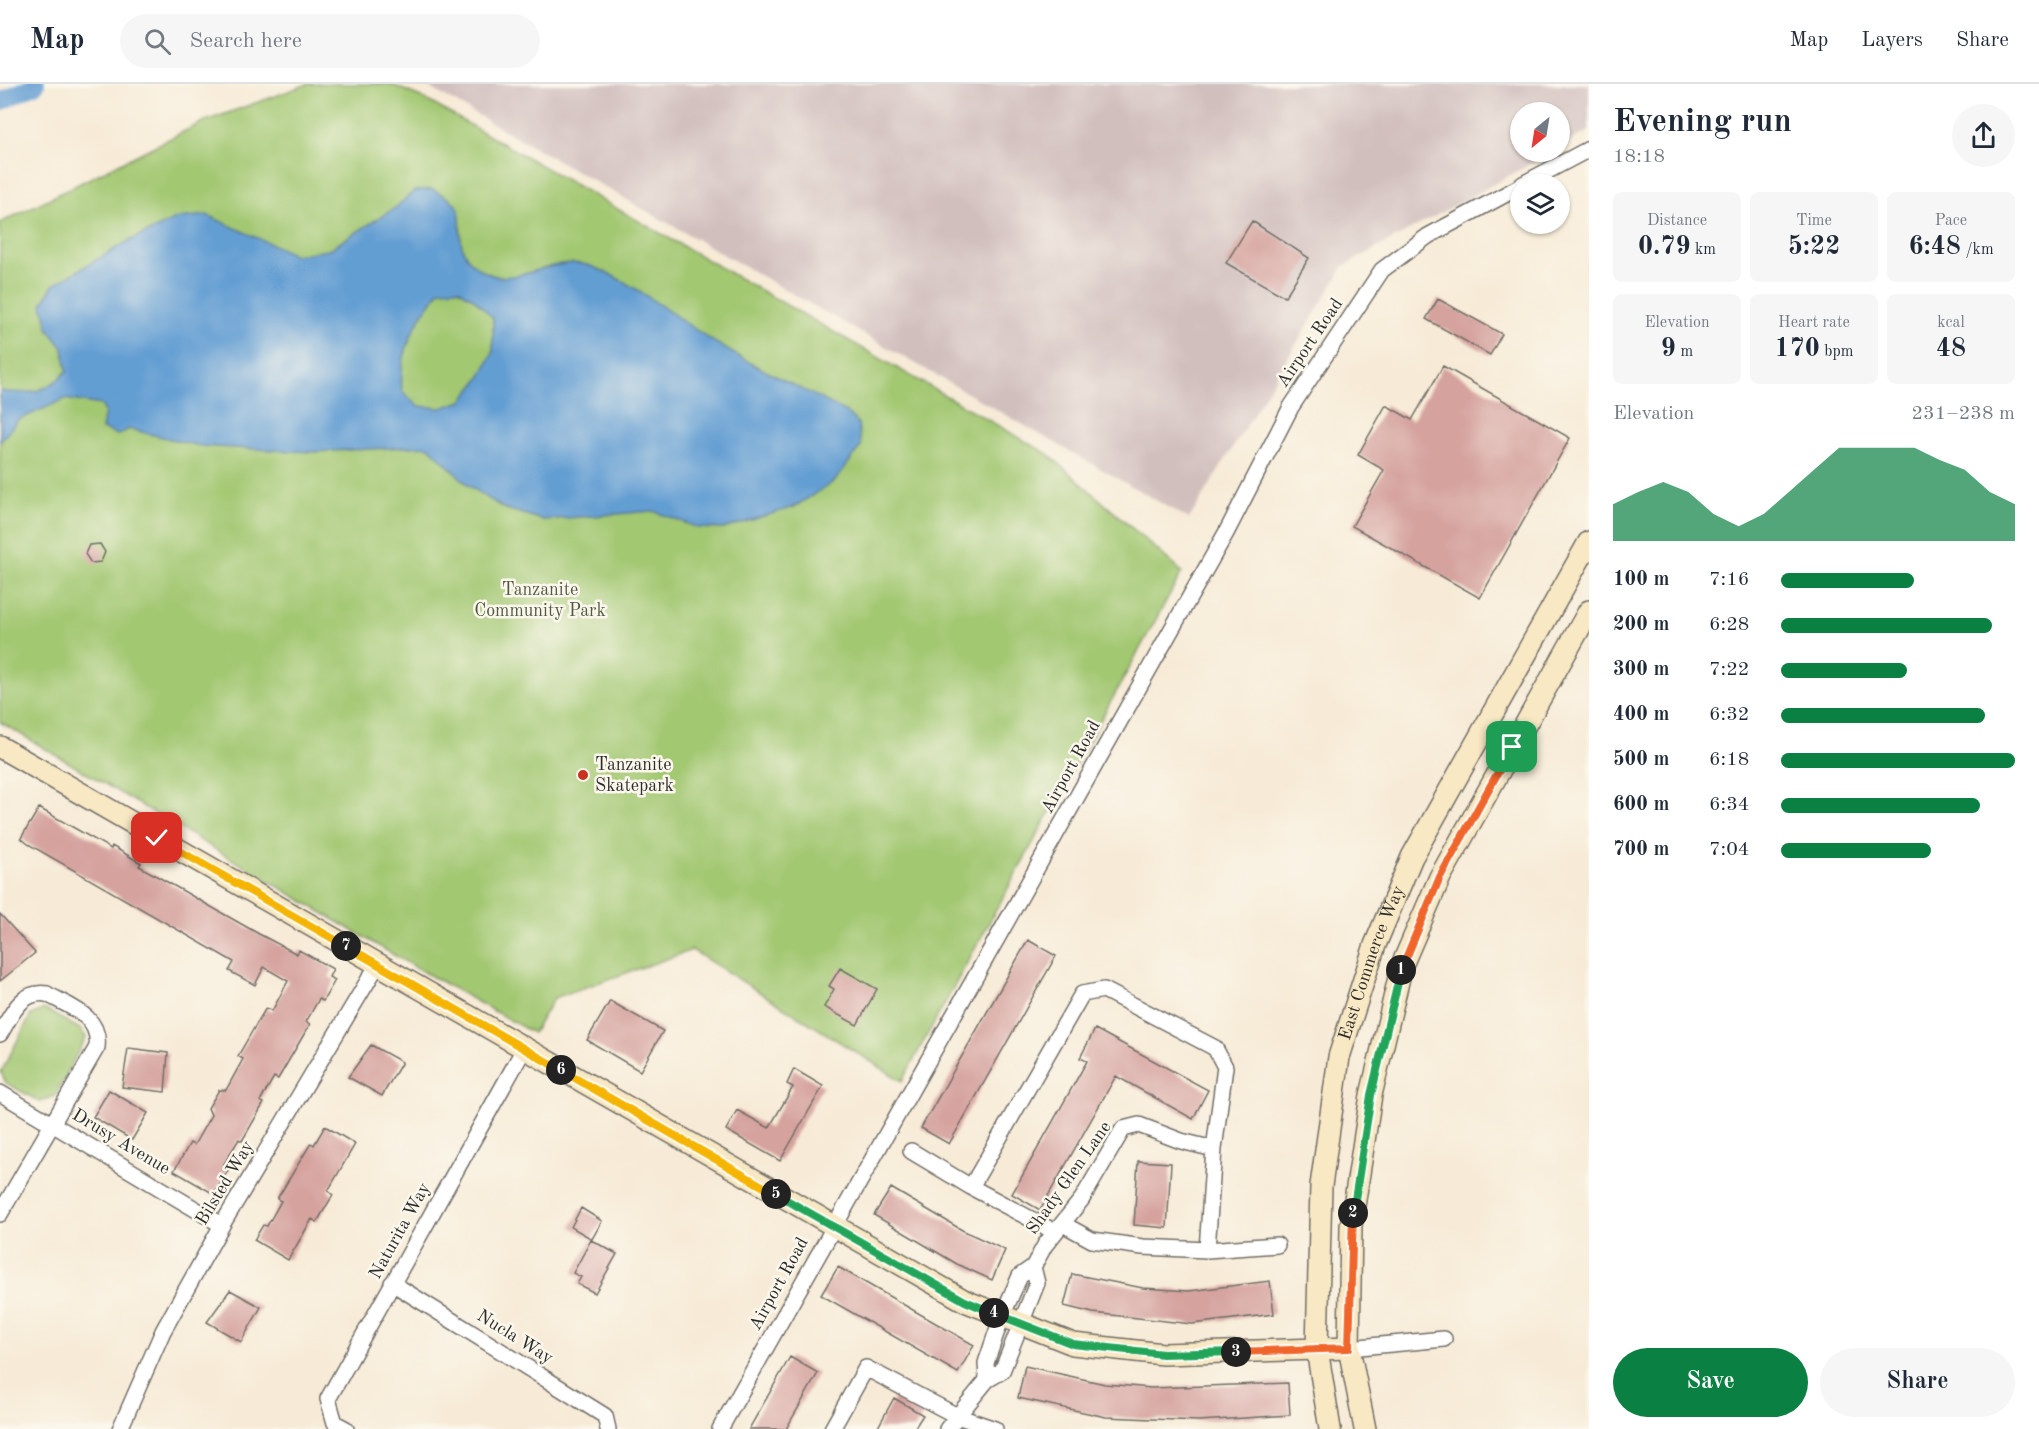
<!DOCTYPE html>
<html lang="en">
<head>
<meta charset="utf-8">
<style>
	:root { --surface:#fff; --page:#f6f6f7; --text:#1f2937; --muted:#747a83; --line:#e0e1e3; --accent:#0b8043 }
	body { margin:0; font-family:"Old Standard TT",serif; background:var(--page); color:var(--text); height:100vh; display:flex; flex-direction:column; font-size:22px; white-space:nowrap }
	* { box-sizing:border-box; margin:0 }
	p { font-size:20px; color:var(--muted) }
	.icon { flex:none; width:33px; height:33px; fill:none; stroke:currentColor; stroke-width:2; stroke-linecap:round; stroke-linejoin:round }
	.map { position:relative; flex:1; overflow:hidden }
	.details { display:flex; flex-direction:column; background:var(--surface); width:450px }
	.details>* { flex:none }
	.needle { width:39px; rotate:210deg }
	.fabs { position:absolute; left:1510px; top:18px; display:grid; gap:12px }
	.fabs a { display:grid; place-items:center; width:60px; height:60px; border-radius:50%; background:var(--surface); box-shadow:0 2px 4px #0004; font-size:30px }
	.pin { position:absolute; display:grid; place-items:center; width:51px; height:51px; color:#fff; margin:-26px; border-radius:12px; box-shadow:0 3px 9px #0006 }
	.km { position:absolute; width:30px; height:30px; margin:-15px; border-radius:50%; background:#222; color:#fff; font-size:16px; line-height:30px; text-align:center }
	.round { display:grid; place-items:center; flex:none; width:63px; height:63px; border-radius:32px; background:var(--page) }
	.summary { display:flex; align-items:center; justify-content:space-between; height:102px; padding:0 24px }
	h1 { font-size:33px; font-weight:700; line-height:45px }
	.metrics { display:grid; grid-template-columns:repeat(3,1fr); gap:9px; height:102px; padding:6px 24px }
	.metrics div { display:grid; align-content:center; border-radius:9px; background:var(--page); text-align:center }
	.metrics b { font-size:26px; font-weight:700 }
	.metrics small { font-size:16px; font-weight:400 }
	.metrics p { font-size:16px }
	.chart { height:168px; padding:12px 24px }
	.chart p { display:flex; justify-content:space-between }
	.chart svg { width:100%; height:108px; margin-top:6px; fill:var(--accent); opacity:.7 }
	.button { display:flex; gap:12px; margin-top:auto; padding:12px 24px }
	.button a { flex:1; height:69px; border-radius:36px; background:var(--accent); color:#fff; font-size:24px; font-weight:700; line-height:69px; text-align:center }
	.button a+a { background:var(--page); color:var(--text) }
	ul { padding:0 24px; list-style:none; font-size:20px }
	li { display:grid; grid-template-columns:96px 72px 1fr; align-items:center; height:45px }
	li i { height:15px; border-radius:8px; background:var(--accent) }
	header { display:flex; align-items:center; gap:36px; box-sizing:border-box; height:84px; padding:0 30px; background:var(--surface); border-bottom:2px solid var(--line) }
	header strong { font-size:28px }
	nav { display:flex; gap:33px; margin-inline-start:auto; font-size:21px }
	.search { width:420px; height:54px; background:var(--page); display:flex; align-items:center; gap:15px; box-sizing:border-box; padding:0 21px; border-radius:33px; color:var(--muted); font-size:22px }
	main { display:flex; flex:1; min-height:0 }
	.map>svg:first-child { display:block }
	.industrial { fill:#d1bfbe }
	.green { fill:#a3c872; stroke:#677a4e; stroke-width:1.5 }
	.water { fill:#639ed3; stroke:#47647f; stroke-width:1.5; fill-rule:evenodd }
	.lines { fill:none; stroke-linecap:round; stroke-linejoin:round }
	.canal { stroke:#639ed3; stroke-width:18 }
	.building { fill:#d5a29e }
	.street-casing { stroke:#726e67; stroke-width:18 }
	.secondary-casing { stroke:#726e67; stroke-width:24 }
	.street { stroke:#fff; stroke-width:15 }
	.secondary { stroke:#f8e8c3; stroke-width:21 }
	.split-1-casing { stroke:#fff; stroke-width:12 }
	.split-2-casing { stroke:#fff; stroke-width:12 }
	.split-3-casing { stroke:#fff; stroke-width:12 }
	.split-4-casing { stroke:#fff; stroke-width:12 }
	.split-5-casing { stroke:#fff; stroke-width:12 }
	.split-6-casing { stroke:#fff; stroke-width:12 }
	.split-7-casing { stroke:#fff; stroke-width:12 }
	.split-8-casing { stroke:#fff; stroke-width:12 }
	.split-1 { stroke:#f0652b; stroke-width:8 }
	.split-2 { stroke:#22a559; stroke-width:8 }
	.split-3 { stroke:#f0652b; stroke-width:8 }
	.split-4 { stroke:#22a559; stroke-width:8 }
	.split-5 { stroke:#22a559; stroke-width:8 }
	.split-6 { stroke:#f5b400; stroke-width:8 }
	.split-7 { stroke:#f5b400; stroke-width:8 }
	.split-8 { stroke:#f5b400; stroke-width:8 }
	.poi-dot { fill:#c8321e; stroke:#fbf7ec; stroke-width:2 }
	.labels { text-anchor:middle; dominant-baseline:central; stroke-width:5; stroke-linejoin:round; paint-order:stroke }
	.street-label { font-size:18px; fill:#2b2b2b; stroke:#fbf7ec }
	.park-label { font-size:18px; fill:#4f5a40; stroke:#fbf7ec }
	.poi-label { font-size:18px; fill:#2b2b2b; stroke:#fbf7ec; text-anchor:start }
</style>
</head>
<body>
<header>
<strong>Map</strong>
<div class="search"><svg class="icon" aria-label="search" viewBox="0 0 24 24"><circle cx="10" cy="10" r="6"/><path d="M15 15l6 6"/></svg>Search here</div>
<nav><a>Map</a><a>Layers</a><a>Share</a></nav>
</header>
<main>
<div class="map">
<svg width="1589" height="1345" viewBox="0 0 1589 1345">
	<rect width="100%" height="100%" fill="#fbf7ec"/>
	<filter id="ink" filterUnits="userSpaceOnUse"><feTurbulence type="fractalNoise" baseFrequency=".0167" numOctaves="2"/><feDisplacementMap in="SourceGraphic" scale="12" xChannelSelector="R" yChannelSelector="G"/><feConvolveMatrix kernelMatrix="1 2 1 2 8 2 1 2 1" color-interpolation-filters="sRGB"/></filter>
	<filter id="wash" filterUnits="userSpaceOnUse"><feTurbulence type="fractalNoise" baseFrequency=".008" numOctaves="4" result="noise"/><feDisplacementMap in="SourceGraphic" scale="24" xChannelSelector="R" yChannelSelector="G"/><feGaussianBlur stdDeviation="1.35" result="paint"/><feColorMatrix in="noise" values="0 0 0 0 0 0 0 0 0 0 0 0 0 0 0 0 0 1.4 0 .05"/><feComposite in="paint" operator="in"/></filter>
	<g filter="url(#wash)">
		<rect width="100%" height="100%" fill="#f7ebd7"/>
		<path class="industrial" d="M423 0H1589V47L1560 63V28H1521V68H1552L1344 182 1189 435Z"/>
		<path class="green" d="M308 0H390L421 13 1048 370 1182 488 902 997 692 866 554 914 533 949 399 874 0 638V139L203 38Z
			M44 925 80 945 86 953 55 1012 40 1018 6 999 1 988 31 931Z"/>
		<path class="water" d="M432 105C439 109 447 112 452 117 473 134 442 167 487 189 518 204 556 168 593 183 640 201 678 237 721 262 761 287 805 305 846 328L858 339 861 362 835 397 794 423 723 445 699 444 653 427 543 436 503 424 469 402 428 362 312 368 200 362 129 345 118 351 102 345 105 328 101 321 65 315 18 336 0 358V307C30 311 46 309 67 287L63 264 49 246 42 220 53 201 127 158 178 134 207 131 295 171 328 166 395 124 414 107ZM458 205 473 214 493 234V268L480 294 462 317 441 324 418 322 402 307C398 268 416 236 440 206Z"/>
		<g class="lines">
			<path class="canal" d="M0 18 36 0"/>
		</g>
		<g id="blocks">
			<path class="building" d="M1252 137 1309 174 1285 213 1226 179Z
				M1438 215 1502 250 1490 271 1426 235Z
				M1443 282 1570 354 1480 514 1352 442 1384 386 1358 371 1386 321 1412 336Z
				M100 460 105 468 101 478 91 479 85 470 89 461Z
				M39 724 111 765 112 762 141 779 139 782 259 850 297 870 299 866 333 885 329 893 335 896 323 917 319 915 306 938 310 940 278 995 274 993 260 1017 264 1019 242 1057 239 1055 224 1080 230 1083 214 1110 174 1087 190 1059 194 1061 211 1031 208 1024 219 1006H226L243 975 238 972 254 944 266 924 272 927 288 897 264 883 255 901 229 887 234 878 28 760 21 754Z
				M0 830 35 869 0 897Z
				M1028 856 1056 872 949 1060 921 1044Z
				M840 884 877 905 857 941 824 923 834 905 829 902Z
				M610 917 663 947 640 987 587 956Z
				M1095 945 1208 1006 1193 1035 1116 992 1040 1126 1012 1110 1087 977 1080 974Z
				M371 961 402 978 382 1012 348 993Z
				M128 964 168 969 165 1008 122 1003Z
				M794 985 823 1002 780 1077 726 1046 737 1026 769 1044 793 1003 787 1000Z
				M109 1006 148 1029 132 1056 93 1033Z
				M325 1042 355 1060 328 1107 333 1111 317 1138 312 1135 288 1176 254 1156 263 1141 267 1142 281 1117 277 1115 311 1059 314 1061Z
				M1138 1077 1171 1079 1167 1144 1134 1141Z
				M891 1104 962 1146 1005 1166 992 1196 957 1180 874 1131Z
				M581 1124 602 1137 592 1155 571 1143Z
				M591 1156 617 1170 595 1209 577 1200 581 1193 573 1189Z
				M838 1183 974 1261 958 1289 821 1211Z
				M1072 1190 1143 1204 1189 1207 1270 1197 1274 1230 1192 1240 1093 1229 1064 1222Z
				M230 1206 261 1223 241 1258 207 1238Z
				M790 1273 818 1289 786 1345H749Z
				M1025 1282 1105 1300 1152 1304 1288 1299 1290 1331 1199 1337 1106 1333 1018 1314Z
				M894 1314 923 1331 914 1345H877Z"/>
		</g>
	</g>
	<g filter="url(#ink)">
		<use href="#blocks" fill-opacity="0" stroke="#726e67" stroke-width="1.5"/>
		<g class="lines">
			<defs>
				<path id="street" d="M1523 100 1589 65
					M0 950C12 930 21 906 47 910 70 923 101 932 97 963L0 1130
					M0 1009 222 1141
					M911 1067 971 1103 1082 910 1104 906 1215 964 1225 983 1214 1065 1207 1166 1277 1161
					M971 1103 1055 1148
					M1063 1140 1092 1156 1143 1163 1207 1166
					M392 1199 605 1332 608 1345
					M1349 1264 1444 1255
					M987 1296 986 1279 1002 1232 1020 1192 1033 1183 1045 1161 1082 1115 1123 1045 1139 1041 1181 1057 1214 1065
					M120 1345 163 1247 222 1141 378 880
					M346 1345 335 1339 328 1315 524 965
					M720 1345 1226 449 1291 323 1382 186 1428 152 1521 102
					M832 1345 866 1284 957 1332 995 1345
					M947 1345 987 1296 1002 1287 1037 1199 1033 1183"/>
				<g id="secondary">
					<path d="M0 663 965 1217 1073 1260 1163 1270 1349 1264"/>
					<path id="s1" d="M1330 1345 1317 1265 1321 1102 1339 973 1375 861 1412 773 1589 458"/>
					<path d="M1365 1345 1349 1264 1351 1142 1371 1011 1402 881 1440 793 1589 527"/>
				</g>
			</defs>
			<use href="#street" class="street-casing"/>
			<use href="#secondary" class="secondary-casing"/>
			<use href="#street" class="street"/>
			<use href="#secondary" class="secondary"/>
		</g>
	</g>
	<g class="lines" filter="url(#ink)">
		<defs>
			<path id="split-1" d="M1401 886 1440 793 1512 663"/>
			<path id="split-2" d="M1353 1129 1371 1011 1401 886"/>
			<path id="split-3" d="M1236 1268 1349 1264 1353 1129"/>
			<path id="split-4" d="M994 1229 1073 1260 1163 1270 1236 1268"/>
			<path id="split-5" d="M776 1110 965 1217 994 1229"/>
			<path id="split-6" d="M561 986 776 1110"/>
			<path id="split-7" d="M346 862 561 986"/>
			<path id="split-8" d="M157 754 346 862"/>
		</defs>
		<use href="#split-1" class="split-1-casing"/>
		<use href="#split-2" class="split-2-casing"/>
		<use href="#split-3" class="split-3-casing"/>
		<use href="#split-4" class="split-4-casing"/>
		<use href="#split-5" class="split-5-casing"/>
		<use href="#split-6" class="split-6-casing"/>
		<use href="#split-7" class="split-7-casing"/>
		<use href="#split-8" class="split-8-casing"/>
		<use href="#split-1" class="split-1"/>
		<use href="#split-2" class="split-2"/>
		<use href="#split-3" class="split-3"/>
		<use href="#split-4" class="split-4"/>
		<use href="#split-5" class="split-5"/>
		<use href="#split-6" class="split-6"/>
		<use href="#split-7" class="split-7"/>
		<use href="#split-8" class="split-8"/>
	</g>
	<circle class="poi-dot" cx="583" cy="691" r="6"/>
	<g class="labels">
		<g class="street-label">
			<text transform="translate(1310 259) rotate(-56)">Airport Road</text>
			<text transform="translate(1071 683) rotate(-61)">Airport Road</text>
			<text stroke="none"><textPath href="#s1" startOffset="474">East Commerce Way</textPath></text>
			<text transform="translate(121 1058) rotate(31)">Drusy Avenue</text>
			<text transform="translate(1069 1094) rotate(-55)">Shady Glen Lane</text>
			<text transform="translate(225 1099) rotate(-59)">Bilsted Way</text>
			<text transform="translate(400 1147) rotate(-61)">Naturita Way</text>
			<text transform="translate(779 1200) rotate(-61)">Airport Road</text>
			<text transform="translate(515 1253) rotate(32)">Nucla Way</text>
		</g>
		<g class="park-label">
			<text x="540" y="506">Tanzanite<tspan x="540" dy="21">Community Park</tspan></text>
		</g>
		<g class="poi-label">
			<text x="595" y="681">Tanzanite<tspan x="595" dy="21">Skatepark</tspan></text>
		</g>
	</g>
</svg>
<div class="fabs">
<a><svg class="needle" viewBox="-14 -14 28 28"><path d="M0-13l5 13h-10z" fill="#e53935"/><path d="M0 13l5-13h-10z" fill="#747a83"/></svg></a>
<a><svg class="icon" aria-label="layers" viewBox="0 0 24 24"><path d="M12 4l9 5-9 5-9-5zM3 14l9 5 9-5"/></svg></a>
</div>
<div class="pin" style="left:1512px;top:663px;background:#1e9e55"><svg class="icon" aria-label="arrive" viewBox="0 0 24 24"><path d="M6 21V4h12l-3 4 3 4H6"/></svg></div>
<div class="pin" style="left:157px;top:754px;background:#d93025"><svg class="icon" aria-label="check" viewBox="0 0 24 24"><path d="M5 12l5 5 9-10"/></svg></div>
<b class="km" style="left:1401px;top:886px">1</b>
<b class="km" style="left:1353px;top:1129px">2</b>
<b class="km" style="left:1236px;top:1268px">3</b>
<b class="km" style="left:994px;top:1229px">4</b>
<b class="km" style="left:776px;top:1110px">5</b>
<b class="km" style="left:561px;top:986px">6</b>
<b class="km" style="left:346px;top:862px">7</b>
</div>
<section class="details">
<div class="summary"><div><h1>Evening run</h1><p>18:18</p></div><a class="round"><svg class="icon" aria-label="share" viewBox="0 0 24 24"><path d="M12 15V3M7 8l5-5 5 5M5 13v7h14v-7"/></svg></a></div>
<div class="metrics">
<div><p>Distance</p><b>0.79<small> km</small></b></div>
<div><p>Time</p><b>5:22</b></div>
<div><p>Pace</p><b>6:48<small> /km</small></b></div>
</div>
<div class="metrics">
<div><p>Elevation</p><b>9<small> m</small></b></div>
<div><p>Heart rate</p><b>170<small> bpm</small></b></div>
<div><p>kcal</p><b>48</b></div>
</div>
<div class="chart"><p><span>Elevation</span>231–238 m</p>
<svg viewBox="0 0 160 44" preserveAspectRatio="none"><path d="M0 44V29L10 24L20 20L30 24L40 33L50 38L60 33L70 24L80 15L90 6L100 6L110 6L120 6L130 11L140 15L150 24L160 29V44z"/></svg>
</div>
<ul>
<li><b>100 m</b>7:16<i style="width:57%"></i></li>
<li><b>200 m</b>6:28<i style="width:90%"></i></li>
<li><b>300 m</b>7:22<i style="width:54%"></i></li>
<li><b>400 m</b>6:32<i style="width:87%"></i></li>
<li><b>500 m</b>6:18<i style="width:100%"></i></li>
<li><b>600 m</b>6:34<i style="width:85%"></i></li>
<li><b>700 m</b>7:04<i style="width:64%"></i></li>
</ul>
<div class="button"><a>Save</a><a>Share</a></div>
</section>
</main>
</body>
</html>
